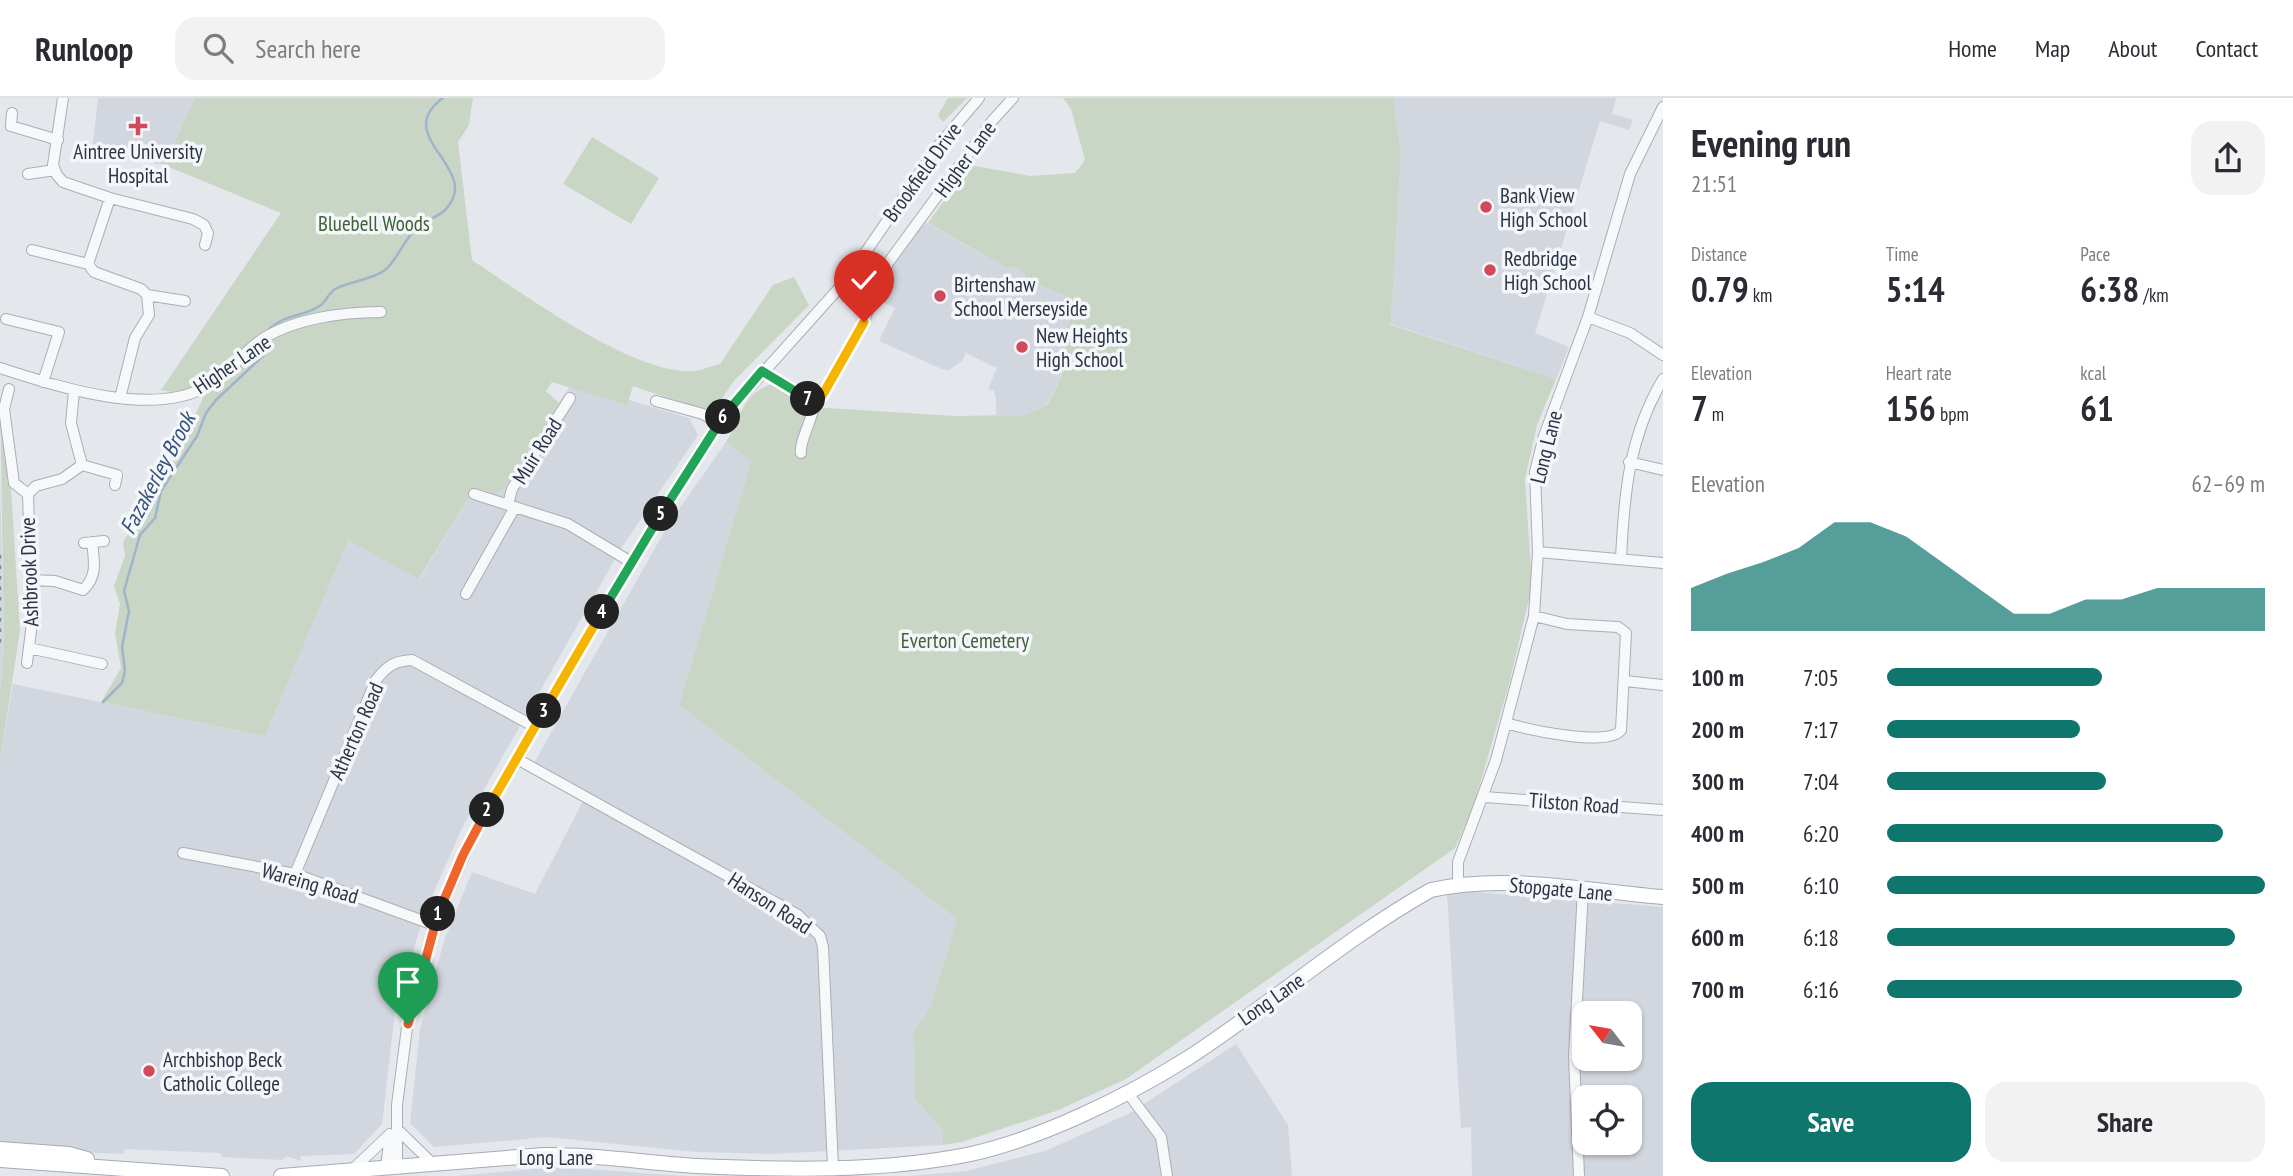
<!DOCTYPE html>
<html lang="en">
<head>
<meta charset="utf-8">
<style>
	:root { --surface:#fff; --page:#f2f2f3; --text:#2b2b33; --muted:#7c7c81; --line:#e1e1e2; --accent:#0f766e }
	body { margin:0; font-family:"PT Sans Narrow",sans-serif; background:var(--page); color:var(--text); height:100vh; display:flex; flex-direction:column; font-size:26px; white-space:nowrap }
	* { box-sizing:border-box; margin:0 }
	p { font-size:23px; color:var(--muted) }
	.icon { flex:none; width:38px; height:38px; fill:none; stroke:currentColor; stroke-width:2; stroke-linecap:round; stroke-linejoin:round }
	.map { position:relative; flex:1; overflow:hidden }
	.side { display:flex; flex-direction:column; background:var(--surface); width:630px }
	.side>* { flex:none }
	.needle { width:46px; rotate:301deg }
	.controls { position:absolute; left:1572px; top:903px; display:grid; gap:14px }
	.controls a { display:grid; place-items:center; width:70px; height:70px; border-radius:14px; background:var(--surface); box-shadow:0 2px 5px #0004; font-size:35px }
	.pin { position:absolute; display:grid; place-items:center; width:60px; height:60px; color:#fff; margin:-72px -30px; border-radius:50% 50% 50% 0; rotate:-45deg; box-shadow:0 0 7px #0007 }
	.pin .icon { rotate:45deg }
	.km { position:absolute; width:35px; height:35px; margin:-18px; border-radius:50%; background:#222; color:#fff; font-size:19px; line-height:35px; text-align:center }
	.round { display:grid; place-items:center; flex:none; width:74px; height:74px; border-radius:21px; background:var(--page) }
	.headline { display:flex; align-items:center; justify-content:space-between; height:119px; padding:0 28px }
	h1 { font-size:38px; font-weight:700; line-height:52px }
	.stats { display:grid; grid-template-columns:repeat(3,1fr); gap:10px; height:119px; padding:7px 28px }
	.stats div { display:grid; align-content:center }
	.stats b { font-size:35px; font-weight:700 }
	.stats small { font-size:19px; font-weight:400 }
	.stats p { font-size:19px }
	.chart { height:196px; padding:14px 28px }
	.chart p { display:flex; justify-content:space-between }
	.chart svg { width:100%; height:126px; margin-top:7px; fill:var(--accent); opacity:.7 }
	.button { display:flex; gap:14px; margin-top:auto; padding:14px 28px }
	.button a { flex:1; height:80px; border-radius:21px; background:var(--accent); color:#fff; font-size:28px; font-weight:700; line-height:80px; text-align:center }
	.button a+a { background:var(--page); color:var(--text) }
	ul { padding:0 28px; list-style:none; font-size:23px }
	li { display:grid; grid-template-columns:112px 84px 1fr; align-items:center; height:52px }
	li i { height:18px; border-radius:9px; background:var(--accent) }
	header { display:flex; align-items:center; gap:42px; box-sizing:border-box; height:98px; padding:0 35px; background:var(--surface); border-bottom:2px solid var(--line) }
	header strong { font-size:33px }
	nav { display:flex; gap:38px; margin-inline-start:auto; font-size:24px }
	.search { width:490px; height:63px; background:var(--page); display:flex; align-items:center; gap:18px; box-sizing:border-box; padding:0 24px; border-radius:21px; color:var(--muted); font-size:26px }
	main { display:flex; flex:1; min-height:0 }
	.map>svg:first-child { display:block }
	.built { fill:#d2d6de; fill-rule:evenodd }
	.green { fill:#c9d6c5 }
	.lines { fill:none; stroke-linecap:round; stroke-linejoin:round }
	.stream { stroke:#9fb4cc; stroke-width:2.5 }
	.minor-casing { stroke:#a9aeb7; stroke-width:12 }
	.major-casing { stroke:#a3abb8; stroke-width:16 }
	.minor { stroke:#f7f8fa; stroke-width:10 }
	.major { stroke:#fff; stroke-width:14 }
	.rail { stroke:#7d8696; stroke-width:2.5; stroke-dasharray:3.5 7; stroke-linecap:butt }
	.split-1-casing { stroke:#fff; stroke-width:14 }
	.split-2-casing { stroke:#fff; stroke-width:14 }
	.split-3-casing { stroke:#fff; stroke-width:14 }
	.split-4-casing { stroke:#fff; stroke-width:14 }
	.split-5-casing { stroke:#fff; stroke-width:14 }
	.split-6-casing { stroke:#fff; stroke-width:14 }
	.split-7-casing { stroke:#fff; stroke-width:14 }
	.split-8-casing { stroke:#fff; stroke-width:14 }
	.split-1 { stroke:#f0652b; stroke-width:9 }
	.split-2 { stroke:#f0652b; stroke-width:9 }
	.split-3 { stroke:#f5b400; stroke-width:9 }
	.split-4 { stroke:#f5b400; stroke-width:9 }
	.split-5 { stroke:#22a559; stroke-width:9 }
	.split-6 { stroke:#22a559; stroke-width:9 }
	.split-7 { stroke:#22a559; stroke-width:9 }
	.split-8 { stroke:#f5b400; stroke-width:9 }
	.poi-dot { fill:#d1495b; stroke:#f4f6f9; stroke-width:2.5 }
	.labels { text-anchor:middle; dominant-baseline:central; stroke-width:7; stroke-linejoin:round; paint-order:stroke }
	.poi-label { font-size:21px; fill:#2b3445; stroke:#f4f6f9; text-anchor:start }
	.street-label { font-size:21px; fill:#2b3445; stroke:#f4f6f9 }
	.park-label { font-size:21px; fill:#3f6138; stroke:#f4f6f9 }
	.water-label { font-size:23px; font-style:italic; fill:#34527a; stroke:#f4f6f9 }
</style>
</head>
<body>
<header>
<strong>Runloop</strong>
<div class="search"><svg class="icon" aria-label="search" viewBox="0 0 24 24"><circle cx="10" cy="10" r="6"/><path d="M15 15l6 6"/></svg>Search here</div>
<nav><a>Home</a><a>Map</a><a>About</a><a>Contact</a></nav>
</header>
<main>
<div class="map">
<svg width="1663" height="1078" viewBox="0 0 1663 1078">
	<rect width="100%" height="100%" fill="#e4e7ec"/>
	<path class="built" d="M98 0H195L164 67 92 55Z
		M1393 0H1616L1612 16 1633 22 1629 32 1600 23 1535 235 1569 249 1556 281 1387 225 1391 223 1401 55Z
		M923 123 1005 169 1020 170 1028 182 1077 203 1063 236 1069 240 1066 268 1047 306 1025 317H996V301L994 293 988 291 997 270 966 255 962 263 949 272 942 271 879 243 895 210 877 201 892 167Z
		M572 285 689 320 698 337 622 449 463 728 425 814 395 913 382 1026 354 1056 301 1058 300 1063 287 1058 282 1062 222 1059 221 1055 125 1051 123 1056 0 1051V663L13 586 265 638 348 441 420 481 474 390 495 395 504 391Z
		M726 344 751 364 679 607 957 821 930 910 913 935 915 1001 942 1031 943 1047 771 1056 696 1054 547 1039 434 1049 410 1025 420 931 444 843 472 774 535 796 583 703 530 672 668 427Z
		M0 378 4 548 0 596Z
		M1472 794 1663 809V1078H1472L1471 1029 1461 1030 1447 795ZM1584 915H1629V961H1584ZM1584 999H1629V1045H1584Z
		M1236 946 1288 1027 1292 1078H910L966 1073 1045 1053 1130 1015Z
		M555 1069 685 1078H457Z"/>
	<path class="green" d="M195 0H473L469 27 458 44 472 162C522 195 634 278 694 273 702 272 712 268 720 266L773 187 794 179 809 207 733 284 717 308 700 311 633 288 627 307 552 284 546 293 559 305 504 391 495 395 474 390 419 481 348 442 265 638 101 604 121 570 115 535 120 506 114 488 125 458 123 444 133 428 147 420 152 381 177 359 203 300 161 292 281 115 164 67Z
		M948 0H967L943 24 938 17Z
		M1063 0H1393L1401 55 1391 223 1388 226 1556 281 1537 327 1525 381 1532 488 1509 586 1473 710 1455 750 1126 981 1056 1013 962 1044 943 1047 942 1031 915 1001 913 935 930 910 957 821 679 607 751 364 726 344C741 321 741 296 772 286L810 309 955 318 1025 317 1048 306 1066 268 1058 264 1069 240 1063 237 1077 203 1028 182 1020 170 1005 169 928 125 970 67 1030 78 1075 75 1085 62 1071 11Z
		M592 39 659 80 631 126 563 86Z
		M0 296 11 391 20 533 0 663V596L4 548Z"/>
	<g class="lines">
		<path class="stream" d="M268 232C285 215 305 219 321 207 326 203 329 195 335 191 350 183 372 182 385 172 397 162 403 144 414 133 422 123 437 120 445 112 485 71 389 39 443 0
			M103 604 122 585 125 573 122 549 129 513 124 493 140 437 155 420 161 393 197 338 206 315 216 302 265 256V245"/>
		<defs>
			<path id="minor" d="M63 0 53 67 57 77 63 84 110 100 88 166 94 174 141 191 147 197 149 217 135 240 120 300
				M12 15 11 28 58 42
				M28 76 55 72
				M110 100 193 121 204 127 208 135 205 147
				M32 152 88 166
				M147 197 185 203
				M1588 219 1630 235 1663 257
				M6 221 59 234 43 284
				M0 270C57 288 147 319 204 290 225 280 239 259 257 245 288 221 343 214 381 214
				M762 273 815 304 822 298 859 234 888 165 993 22 1013 0
				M9 291 4 311 14 385 28 396
				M656 303 703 316 718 325
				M801 355C799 344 813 320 815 304
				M1629 364 1663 372
				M82 367 117 377 115 387
				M474 396 568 426 631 464
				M508 407 512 391 570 300
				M84 445 104 443
				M1538 454 1663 465
				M1621 461C1624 396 1629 338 1663 281
				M30 482 55 483 83 492C98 478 94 463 92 444
				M466 496 515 409
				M29 550 102 566
				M27 565 32 525 28 396 36 388 62 381 82 367 71 325 74 293
				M1625 583 1663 587
				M1506 625C1526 631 1609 650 1621 632L1626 535 1618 529 1567 526 1534 518
				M517 661 798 817 820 838 823 849 833 1069
				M1484 699 1663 712
				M183 755 295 776 434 827
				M295 776 376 582C387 568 394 563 412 562L535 629
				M1458 786V764L1496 662 1534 518 1538 454 1535 374 1544 338 1588 219 1630 76 1663 9
				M1127 994 1161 1039 1167 1078
				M398 1032 432 1065
				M397 1067V1007L408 922 434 827 473 737 631 464 718 325 848 180 939 47 979 0
				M386 1069 390 1038
				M352 1072 390 1036
				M1579 1078 1574 958 1583 792"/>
			<path id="major" d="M0 1051 69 1056 87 1061
				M0 1062 222 1078
				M281 1078 544 1057C595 1056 646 1065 697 1068 786 1072 883 1074 971 1056 1042 1040 1126 999 1188 960 1270 907 1345 840 1431 792 1505 775 1588 793 1663 799"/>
		</defs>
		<use href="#minor" class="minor-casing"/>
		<use href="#major" class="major-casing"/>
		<use href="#minor" class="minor"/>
		<use href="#major" class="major"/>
		<path class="rail" d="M0 457V551"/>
	</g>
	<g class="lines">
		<defs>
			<path id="split-1" d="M408 926 438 816"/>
			<path id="split-2" d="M438 816 463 757 487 712"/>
			<path id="split-3" d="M487 712 544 613"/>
			<path id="split-4" d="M544 613 602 514"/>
			<path id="split-5" d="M602 514 661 416"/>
			<path id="split-6" d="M661 416 723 319"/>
			<path id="split-7" d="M723 319 762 273 808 301"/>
			<path id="split-8" d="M808 301 815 304 822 298 864 224"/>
		</defs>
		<use href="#split-1" class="split-1-casing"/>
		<use href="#split-2" class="split-2-casing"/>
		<use href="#split-3" class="split-3-casing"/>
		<use href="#split-4" class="split-4-casing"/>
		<use href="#split-5" class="split-5-casing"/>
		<use href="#split-6" class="split-6-casing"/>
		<use href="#split-7" class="split-7-casing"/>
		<use href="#split-8" class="split-8-casing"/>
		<use href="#split-1" class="split-1"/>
		<use href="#split-2" class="split-2"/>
		<use href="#split-3" class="split-3"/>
		<use href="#split-4" class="split-4"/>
		<use href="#split-5" class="split-5"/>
		<use href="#split-6" class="split-6"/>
		<use href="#split-7" class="split-7"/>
		<use href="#split-8" class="split-8"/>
	</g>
	<g class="poi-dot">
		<path d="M134.5 17.5h7v7h7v7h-7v7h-7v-7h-7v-7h7z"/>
		<circle cx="1486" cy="109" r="7"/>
		<circle cx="1490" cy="172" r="7"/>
		<circle cx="940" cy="198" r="7"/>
		<circle cx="1022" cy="249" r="7"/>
		<circle cx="149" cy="973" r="7"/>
	</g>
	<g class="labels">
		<g class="poi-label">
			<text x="138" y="53" text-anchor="middle">Aintree University<tspan x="138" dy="24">Hospital</tspan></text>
			<text x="1500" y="97">Bank View<tspan x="1500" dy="24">High School</tspan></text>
			<text x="1504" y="160">Redbridge<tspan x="1504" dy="24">High School</tspan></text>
			<text x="954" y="186">Birtenshaw<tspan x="954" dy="24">School Merseyside</tspan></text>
			<text x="1036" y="237">New Heights<tspan x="1036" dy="24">High School</tspan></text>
			<text x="163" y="961">Archbishop Beck<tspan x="163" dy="24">Catholic College</tspan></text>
		</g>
		<g class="street-label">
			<text transform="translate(965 61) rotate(-54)">Higher Lane</text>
			<text transform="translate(922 74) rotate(-54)">Brookfield Drive</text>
			<text transform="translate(232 266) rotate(-34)">Higher Lane</text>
			<text transform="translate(1546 349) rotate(-76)">Long Lane</text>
			<text transform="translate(537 353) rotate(-58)">Muir Road</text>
			<text transform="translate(29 474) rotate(-92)">Ashbrook Drive</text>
			<text transform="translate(356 633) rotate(-66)">Atherton Road</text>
			<text transform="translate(1574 705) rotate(4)">Tilston Road</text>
			<text transform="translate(310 785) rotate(16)">Wareing Road</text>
			<text transform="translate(1561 791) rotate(5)">Stopgate Lane</text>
			<text transform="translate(770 805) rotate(33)">Hanson Road</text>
			<text transform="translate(1271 901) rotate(-35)">Long Lane</text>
			<text x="556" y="1059">Long Lane</text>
		</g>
		<g class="park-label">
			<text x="374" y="125">Bluebell Woods</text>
			<text x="965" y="542">Everton Cemetery</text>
		</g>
		<g class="water-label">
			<text transform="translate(157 375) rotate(-62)">Fazakerley Brook</text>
		</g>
	</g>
</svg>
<div class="controls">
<a><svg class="needle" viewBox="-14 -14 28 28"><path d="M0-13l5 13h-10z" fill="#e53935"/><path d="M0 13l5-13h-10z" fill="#7c7c81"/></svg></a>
<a><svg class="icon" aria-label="locate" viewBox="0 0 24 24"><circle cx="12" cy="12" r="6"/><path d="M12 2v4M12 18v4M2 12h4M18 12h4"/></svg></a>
</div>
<div class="pin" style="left:408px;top:926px;background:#1e9e55"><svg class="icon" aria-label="arrive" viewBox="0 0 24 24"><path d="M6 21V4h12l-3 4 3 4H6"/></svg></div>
<div class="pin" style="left:864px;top:224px;background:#d93025"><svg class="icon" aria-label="check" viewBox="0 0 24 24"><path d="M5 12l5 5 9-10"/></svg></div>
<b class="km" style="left:438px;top:816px">1</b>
<b class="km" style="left:487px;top:712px">2</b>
<b class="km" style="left:544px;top:613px">3</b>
<b class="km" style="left:602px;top:514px">4</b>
<b class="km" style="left:661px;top:416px">5</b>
<b class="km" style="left:723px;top:319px">6</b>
<b class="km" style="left:808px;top:301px">7</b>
</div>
<section class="side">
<div class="headline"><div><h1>Evening run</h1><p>21:51</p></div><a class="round"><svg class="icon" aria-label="share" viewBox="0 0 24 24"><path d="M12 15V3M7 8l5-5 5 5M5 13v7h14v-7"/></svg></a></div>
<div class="stats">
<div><p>Distance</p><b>0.79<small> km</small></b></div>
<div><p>Time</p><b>5:14</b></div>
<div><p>Pace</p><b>6:38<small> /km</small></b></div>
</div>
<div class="stats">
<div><p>Elevation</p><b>7<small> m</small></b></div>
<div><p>Heart rate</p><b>156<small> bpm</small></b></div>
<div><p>kcal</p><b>61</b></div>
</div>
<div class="chart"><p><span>Elevation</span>62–69 m</p>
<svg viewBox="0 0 160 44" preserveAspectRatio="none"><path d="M0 44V29L10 24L20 20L30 15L40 6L50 6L60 11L70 20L80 29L90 38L100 38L110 33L120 33L130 29L140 29L150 29L160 29V44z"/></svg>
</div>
<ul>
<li><b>100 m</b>7:05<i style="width:57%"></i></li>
<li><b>200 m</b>7:17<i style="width:51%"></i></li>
<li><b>300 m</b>7:04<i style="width:58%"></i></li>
<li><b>400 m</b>6:20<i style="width:89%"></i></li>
<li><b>500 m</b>6:10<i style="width:100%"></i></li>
<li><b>600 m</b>6:18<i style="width:92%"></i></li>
<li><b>700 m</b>6:16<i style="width:94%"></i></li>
</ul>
<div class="button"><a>Save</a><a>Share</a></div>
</section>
</main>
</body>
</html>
